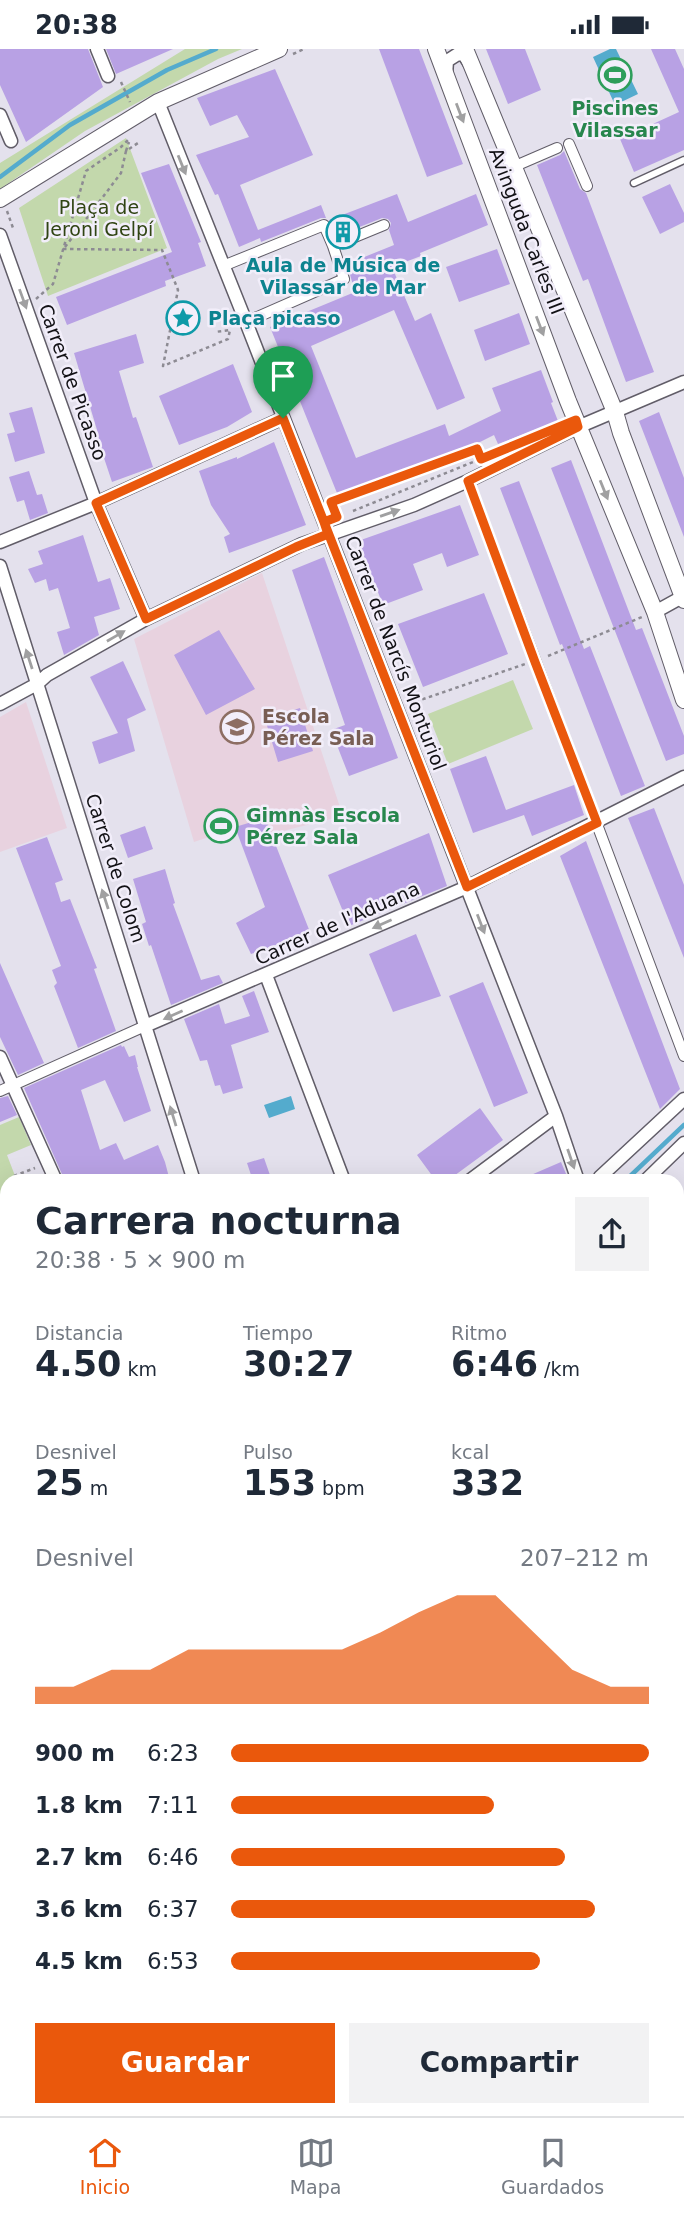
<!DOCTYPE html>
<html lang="es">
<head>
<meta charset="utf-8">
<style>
	:root { --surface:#fff; --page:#f2f2f3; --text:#1f2937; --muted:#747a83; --line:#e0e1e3; --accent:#ea580c }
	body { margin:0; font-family:"DejaVu Sans",sans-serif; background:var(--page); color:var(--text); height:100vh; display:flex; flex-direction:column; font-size:26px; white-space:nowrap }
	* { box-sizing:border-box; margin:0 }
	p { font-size:23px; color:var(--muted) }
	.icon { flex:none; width:38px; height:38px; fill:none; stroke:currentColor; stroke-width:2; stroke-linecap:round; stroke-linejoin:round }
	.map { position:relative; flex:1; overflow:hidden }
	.details { position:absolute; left:0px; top:1125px; width:684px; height:943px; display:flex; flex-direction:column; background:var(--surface); border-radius:21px 21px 0 0; box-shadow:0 7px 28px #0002 }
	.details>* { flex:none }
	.pin { position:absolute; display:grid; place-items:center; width:60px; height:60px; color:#fff; margin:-72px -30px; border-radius:50% 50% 50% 0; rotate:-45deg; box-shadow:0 0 7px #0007 }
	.pin .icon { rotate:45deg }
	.round { display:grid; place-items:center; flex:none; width:74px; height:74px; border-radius:0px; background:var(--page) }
	.head { display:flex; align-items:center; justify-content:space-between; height:119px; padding:0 35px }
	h1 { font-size:38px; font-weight:800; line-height:52px }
	.stats { display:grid; grid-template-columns:repeat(3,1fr); gap:10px; height:119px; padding:7px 35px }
	.stats div { display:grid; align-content:center }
	.stats b { font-size:35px; font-weight:800 }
	.stats small { font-size:19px; font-weight:400 }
	.stats p { font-size:19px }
	.chart { height:196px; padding:14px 35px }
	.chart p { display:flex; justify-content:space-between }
	.chart svg { width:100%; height:126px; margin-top:7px; fill:var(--accent); opacity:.7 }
	.primary-button { display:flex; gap:14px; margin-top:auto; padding:14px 35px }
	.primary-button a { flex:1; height:80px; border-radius:0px; background:var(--accent); color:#fff; font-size:28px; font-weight:800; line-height:80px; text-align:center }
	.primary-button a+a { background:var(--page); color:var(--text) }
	ul { padding:0 35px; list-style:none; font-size:23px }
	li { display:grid; grid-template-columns:112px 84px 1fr; align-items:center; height:52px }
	li i { height:18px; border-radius:9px; background:var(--accent) }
	.status { display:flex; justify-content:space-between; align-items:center; height:49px; padding:0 35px; background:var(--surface); direction:ltr }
	.status svg { height:19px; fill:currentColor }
	.tab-bar { display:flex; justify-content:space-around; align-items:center; height:98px; border-top:2px solid var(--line); background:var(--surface); font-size:19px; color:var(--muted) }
	.tab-bar a { display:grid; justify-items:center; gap:4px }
	.tab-bar .active { color:var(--accent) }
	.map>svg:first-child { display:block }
	.education { fill:#e8d2df }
	.green { fill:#c3d8ac }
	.water { fill:#54abcd }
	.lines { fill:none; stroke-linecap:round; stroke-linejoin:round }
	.stream { stroke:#54abcd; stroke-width:4.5 }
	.building { fill:#b8a1e4 }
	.service-casing { stroke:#615d68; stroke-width:9 }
	.pedestrian-casing { stroke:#615d68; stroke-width:12 }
	.minor-casing { stroke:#615d68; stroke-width:15 }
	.tertiary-casing { stroke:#615d68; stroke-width:18 }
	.path { stroke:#8d8b93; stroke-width:2.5; stroke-dasharray:3.5 3.5; stroke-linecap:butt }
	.service { stroke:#fff; stroke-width:6 }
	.pedestrian { stroke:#fff; stroke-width:10 }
	.minor { stroke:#fff; stroke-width:12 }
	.tertiary { stroke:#fff; stroke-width:16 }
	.oneway { fill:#a0a0a1 }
	.route-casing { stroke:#fff; stroke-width:14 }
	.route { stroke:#ea580c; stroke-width:9 }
	.labels { text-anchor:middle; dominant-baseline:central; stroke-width:5; stroke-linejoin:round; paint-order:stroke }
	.leisure-label { font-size:19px; font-weight:bold; fill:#27864d; stroke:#f2eefa }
	.park-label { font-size:19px; fill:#304413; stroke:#f2eefa }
	.street-label { font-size:19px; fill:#121115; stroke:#f2eefa }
	.culture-label { font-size:19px; font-weight:bold; fill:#0d838f; stroke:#f2eefa }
	.education-label { font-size:19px; font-weight:bold; fill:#785e54; stroke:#f2eefa; text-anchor:start }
</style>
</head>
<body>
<div class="status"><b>20:38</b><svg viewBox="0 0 49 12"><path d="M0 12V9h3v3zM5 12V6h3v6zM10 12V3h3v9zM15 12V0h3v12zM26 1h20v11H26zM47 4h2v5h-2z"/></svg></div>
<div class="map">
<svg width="684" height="2067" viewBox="0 0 684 2067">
	<rect width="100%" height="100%" fill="#e4e1ed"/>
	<path class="education" d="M262 524 343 767 271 785 265 769 194 793 134 590Z
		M26 653 67 779 0 803V668Z"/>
	<path class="green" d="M185 0H242L218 10 85 82 0 140V114Z
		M126 89 167 199 48 247 19 159Z
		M513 631 533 680 448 715 428 665Z
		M19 1068 31 1096 7 1106 17 1132H7V1155L0 1158V1076Z"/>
	<path class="water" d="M610 0H616L638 45 615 56 593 8Z
		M291 1047 295 1060 269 1069 264 1056Z"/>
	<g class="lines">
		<path class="stream" d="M0 128 70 76 167 21 216 0
			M625 1132 684 1076"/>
	</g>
	<path class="building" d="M0 0H88L103 38 26 93 0 36Z
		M106 0H173L116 25Z
		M379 0H419L463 115 427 128Z
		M486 0H525L541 41 508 55Z
		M651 0H675L684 20V101L634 123 620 90 679 63Z
		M275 20 313 106 240 136 258 181 321 156 326 169H321L261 193 260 189 239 198 218 145 215 146 196 106 249 88 237 66 210 77 197 49Z
		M564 102 580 140 586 144 654 323 626 333 588 230 583 232 537 116 560 106Z
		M169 115 201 193 198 194 206 217 165 232 166 237 67 276 56 248 172 203 141 124Z
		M670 135 684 164V173L660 185 642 148Z
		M397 145 408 173 476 145 488 176 420 204 421 207 392 218 415 272 431 264 465 349 437 361 394 261 311 297 356 409 445 375 449 387 501 362 492 339 541 321 553 353 551 354 558 372 498 395 494 386 462 402 461 399 366 435 367 437 339 449 270 278 355 243 347 215 394 196 389 181 391 174 388 170 382 169 337 187 329 171Z
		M497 200 510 235 459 253 446 218Z
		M519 264 530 295 485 312 474 281Z
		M136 285 144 314 119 322 133 369 136 368 153 418 112 433 95 382 97 381 74 304Z
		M233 315 252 363 227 378 179 396 159 347Z
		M32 358 45 404 15 413 7 385 15 383 9 364Z
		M659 363 684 429V488L639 372Z
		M274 393 306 476 229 504 224 488 230 485 211 456 199 422 237 408V410Z
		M571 411 636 581 642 579 684 687V705L666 712 551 419Z
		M29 422 37 446 42 445 48 464 30 471 24 451 17 453 9 428Z
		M519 432 584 600 590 597 645 737 621 747 562 595 560 596 500 439Z
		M460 456 479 506 447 518 442 504 413 515 423 541 383 556 358 492Z
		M83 486 98 533 110 529 120 560 94 568 99 586 64 606 57 583 70 579 58 539 49 542 46 530 35 534 28 520 43 515 38 502Z
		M324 508 398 709 349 727 331 681 345 676 292 521Z
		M484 544 508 605 423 638 398 575Z
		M219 581 255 640 206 666 174 606Z
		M123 612 146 661 127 670 135 702 99 715 92 693 118 684 90 628Z
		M300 659 313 702 278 713 265 670Z
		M486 707 506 761 574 736 584 766 532 787 524 766 473 784 450 720Z
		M654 759 684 836V909L628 769Z
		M265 769 310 883 251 905 236 874 265 858 235 778Z
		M145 777 153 800 128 809 120 786Z
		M429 784 447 837 349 877 328 826Z
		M47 788 63 831 55 834 61 853 70 850 97 919 94 920 116 982 78 999 54 937 57 934 52 921 61 917 16 799Z
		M586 792 680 1040 660 1060 560 807Z
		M165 820 175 854 173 855 201 931 219 926 223 934 171 956 151 896 149 897 142 875 146 873 133 830Z
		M416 885 441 947 393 963 369 905Z
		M0 914 44 1014 18 1026 0 988Z
		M483 933 528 1044 494 1058 449 947Z
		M254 942 269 983 231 996 243 1039 223 1045 220 1036 215 1037 207 1011 200 1012 184 970 219 955 225 975 250 967 242 947Z
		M121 996 122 998 124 997 129 1008 135 1006 138 1018H137L151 1062 124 1073 105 1031 81 1041 100 1101 116 1094 124 1111 158 1096 165 1113 170 1132H65L24 1039Z
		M8 1047 17 1066 0 1073V1049Z
		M480 1059 503 1091 447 1132H436L417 1106Z
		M264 1109 271 1129 253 1132 247 1114Z
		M561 1113 569 1132H517Z"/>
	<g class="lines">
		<defs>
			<path id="service" d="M634 134 684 111"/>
			<path id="pedestrian" d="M569 95 587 137
				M513 118 557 99
				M223 217 324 176 333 197
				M246 273 344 230 333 197 384 176
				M468 432 684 1007
				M0 1042 145 977
				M0 1199 7 1217"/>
			<path id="minor" d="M97 0 108 27
				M446 26 447 12 458 5 464 6 470 15
				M158 53 246 273 556 1067 578 1132
				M0 66 11 92
				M0 186 96 454 146 570
				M0 493 96 454 283 369
				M0 517 194 1132
				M655 563 684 547
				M0 655 37 635 47 626 146 570 302 495 414 456 468 432 578 378 684 333
				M266 926 344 1132
				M145 977 467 838 684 728
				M0 1008 56 1132
				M469 1132 556 1067
				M598 1132 600 1128 684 1050
				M645 1132 684 1094
				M677 1311 684 1308
				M0 1379 7 1392
				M0 1403 7 1401
				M677 1404 684 1422
				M677 1552 684 1550
				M0 1651 7 1648
				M0 1721 7 1736
				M0 1863 7 1859
				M677 2002 684 2004
				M0 2053 7 2067
				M165 2062 167 2067
				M353 2062 356 2067
				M482 2062 484 2067
				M655 2067 665 2063"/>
			<path id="tertiary" d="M436 0 568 352 655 563 684 651
				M465 0 615 363 621 384 684 551
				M0 150 158 53 279 0
				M677 2038 684 2037
				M593 2067 608 2062"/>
		</defs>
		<use href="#service" class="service-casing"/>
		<use href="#pedestrian" class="pedestrian-casing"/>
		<use href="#minor" class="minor-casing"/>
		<use href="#tertiary" class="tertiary-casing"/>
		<path class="path" d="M293 5 304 0
			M121 33 130 53
			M126 102 129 93
			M7 162 13 179
			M65 198 121 124 126 102 138 94
			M63 200 162 201 178 241 163 317 228 290 230 281 215 283
			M36 250 53 235 86 122 121 98 128 91
			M332 455 331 453 477 400 481 410
			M353 462 473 413
			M548 607 642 568
			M409 655 525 615
			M14 1127 35 1119
			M500 2062 502 2067
			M559 2067 577 2062
			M633 2067 643 2064"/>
		<use href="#service" class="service"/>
		<use href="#pedestrian" class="pedestrian"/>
		<use href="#minor" class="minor"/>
		<use href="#tertiary" class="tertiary"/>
	</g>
	<defs><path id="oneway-solid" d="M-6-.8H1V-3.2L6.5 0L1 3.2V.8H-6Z" transform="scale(1.75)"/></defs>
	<g class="oneway">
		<use href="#oneway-solid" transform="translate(460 64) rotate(69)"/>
		<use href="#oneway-solid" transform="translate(182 116) rotate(68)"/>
		<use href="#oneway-solid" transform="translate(23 250) rotate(70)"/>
		<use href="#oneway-solid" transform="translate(540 277) rotate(69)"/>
		<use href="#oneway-solid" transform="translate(604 441) rotate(68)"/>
		<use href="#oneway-solid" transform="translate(390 464) rotate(-19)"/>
		<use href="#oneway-solid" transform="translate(116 587) rotate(-30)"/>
		<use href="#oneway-solid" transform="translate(29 610) rotate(-108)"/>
		<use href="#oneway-solid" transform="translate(105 850) rotate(-108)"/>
		<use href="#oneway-solid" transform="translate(382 875) rotate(156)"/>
		<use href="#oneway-solid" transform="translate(481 875) rotate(69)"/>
		<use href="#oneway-solid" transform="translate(173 966) rotate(156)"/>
		<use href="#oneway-solid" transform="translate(173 1067) rotate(-107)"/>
		<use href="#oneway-solid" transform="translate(571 1110) rotate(71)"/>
	</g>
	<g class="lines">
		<defs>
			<path id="route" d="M283 369 324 473 338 509 467 838 597 774 535 613 468 432 578 378 576 371 481 410 477 400 331 453 337 468 324 473 328 485 296 498 146 570 96 454 283 369"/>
		</defs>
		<use href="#route" class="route-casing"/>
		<use href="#route" class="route"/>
	</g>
	<defs>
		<symbol id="stadium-ring" viewBox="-11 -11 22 22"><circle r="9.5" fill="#f2eefa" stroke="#2e9e5b" stroke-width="1.5"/><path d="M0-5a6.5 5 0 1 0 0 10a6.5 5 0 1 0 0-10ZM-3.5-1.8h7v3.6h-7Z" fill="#2e9e5b"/></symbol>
		<symbol id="building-ring" viewBox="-11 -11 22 22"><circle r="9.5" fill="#f2eefa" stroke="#0f9aa8" stroke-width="1.5"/><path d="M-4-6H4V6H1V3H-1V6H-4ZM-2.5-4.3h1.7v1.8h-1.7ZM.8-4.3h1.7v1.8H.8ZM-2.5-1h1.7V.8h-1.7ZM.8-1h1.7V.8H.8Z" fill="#0f9aa8"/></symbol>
		<symbol id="sight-ring" viewBox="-11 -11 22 22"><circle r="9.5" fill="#f2eefa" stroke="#0f9aa8" stroke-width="1.5"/><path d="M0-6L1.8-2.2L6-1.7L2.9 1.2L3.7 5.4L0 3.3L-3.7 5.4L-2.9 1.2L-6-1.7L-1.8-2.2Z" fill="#0f9aa8"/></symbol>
		<symbol id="school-ring" viewBox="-11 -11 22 22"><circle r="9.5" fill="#f2eefa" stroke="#8d6e63" stroke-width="1.5"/><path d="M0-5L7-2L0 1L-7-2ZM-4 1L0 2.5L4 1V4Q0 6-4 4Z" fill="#8d6e63"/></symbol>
	</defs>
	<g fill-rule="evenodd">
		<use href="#stadium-ring" x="596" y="7" width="38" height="38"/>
		<use href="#building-ring" x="324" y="164" width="38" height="38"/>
		<use href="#sight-ring" x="164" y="250" width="38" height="38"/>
		<use href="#school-ring" x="218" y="659" width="38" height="38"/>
		<use href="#stadium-ring" x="202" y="758" width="38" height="38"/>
	</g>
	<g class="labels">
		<g class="leisure-label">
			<text x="615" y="59">Piscines<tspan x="615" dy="22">Vilassar</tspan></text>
			<text x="246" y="766" text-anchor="start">Gimnàs Escola<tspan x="246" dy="22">Pérez Sala</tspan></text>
		</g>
		<g class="park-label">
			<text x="99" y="158">Plaça de<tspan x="99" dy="22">Jeroni Gelpí</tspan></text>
		</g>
		<g class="street-label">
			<text transform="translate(527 182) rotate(69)">Avinguda Carles III</text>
			<text transform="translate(73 333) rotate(70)">Carrer de Picasso</text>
			<text transform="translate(396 604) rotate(69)">Carrer de Narcís Monturiol</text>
			<text transform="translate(116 819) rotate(72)">Carrer de Colom</text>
			<text transform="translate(337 874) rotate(-24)">Carrer de l'Aduana</text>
		</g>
		<g class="culture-label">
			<text x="343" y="216">Aula de Música de<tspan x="343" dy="22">Vilassar de Mar</tspan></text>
			<text x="208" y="269" text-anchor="start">Plaça picaso</text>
		</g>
		<g class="education-label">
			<text x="262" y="667">Escola<tspan x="262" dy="22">Pérez Sala</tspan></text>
		</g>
	</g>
</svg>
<div class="pin" style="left:283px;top:369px;background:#1e9e55"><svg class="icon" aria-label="arrive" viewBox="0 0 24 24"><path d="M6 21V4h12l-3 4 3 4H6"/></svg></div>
<section class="details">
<div class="head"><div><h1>Carrera nocturna</h1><p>20:38 · 5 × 900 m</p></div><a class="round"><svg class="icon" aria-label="share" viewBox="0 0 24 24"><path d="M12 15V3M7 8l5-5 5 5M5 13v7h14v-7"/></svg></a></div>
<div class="stats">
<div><p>Distancia</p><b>4.50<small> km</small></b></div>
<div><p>Tiempo</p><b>30:27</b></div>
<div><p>Ritmo</p><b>6:46<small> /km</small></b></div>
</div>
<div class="stats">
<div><p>Desnivel</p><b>25<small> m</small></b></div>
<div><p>Pulso</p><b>153<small> bpm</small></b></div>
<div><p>kcal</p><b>332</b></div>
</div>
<div class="chart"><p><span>Desnivel</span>207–212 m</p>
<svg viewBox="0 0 160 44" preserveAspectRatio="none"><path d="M0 44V38L10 38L20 32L30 32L40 25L50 25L60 25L70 25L80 25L90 19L100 12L110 6L120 6L130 19L140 32L150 38L160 38V44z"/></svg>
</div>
<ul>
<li><b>900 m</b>6:23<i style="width:100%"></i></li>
<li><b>1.8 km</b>7:11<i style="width:63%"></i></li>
<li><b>2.7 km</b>6:46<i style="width:80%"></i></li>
<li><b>3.6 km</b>6:37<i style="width:87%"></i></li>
<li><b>4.5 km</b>6:53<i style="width:74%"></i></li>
</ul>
<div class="primary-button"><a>Guardar</a><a>Compartir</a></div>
</section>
</div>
<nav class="tab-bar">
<a class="active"><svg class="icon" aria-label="home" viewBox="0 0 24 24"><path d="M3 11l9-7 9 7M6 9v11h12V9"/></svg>Inicio</a>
<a><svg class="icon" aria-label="map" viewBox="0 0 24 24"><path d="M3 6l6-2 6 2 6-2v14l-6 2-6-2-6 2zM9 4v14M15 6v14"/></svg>Mapa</a>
<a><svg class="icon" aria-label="saved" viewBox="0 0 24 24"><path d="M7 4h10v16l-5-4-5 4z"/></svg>Guardados</a>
</nav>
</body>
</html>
